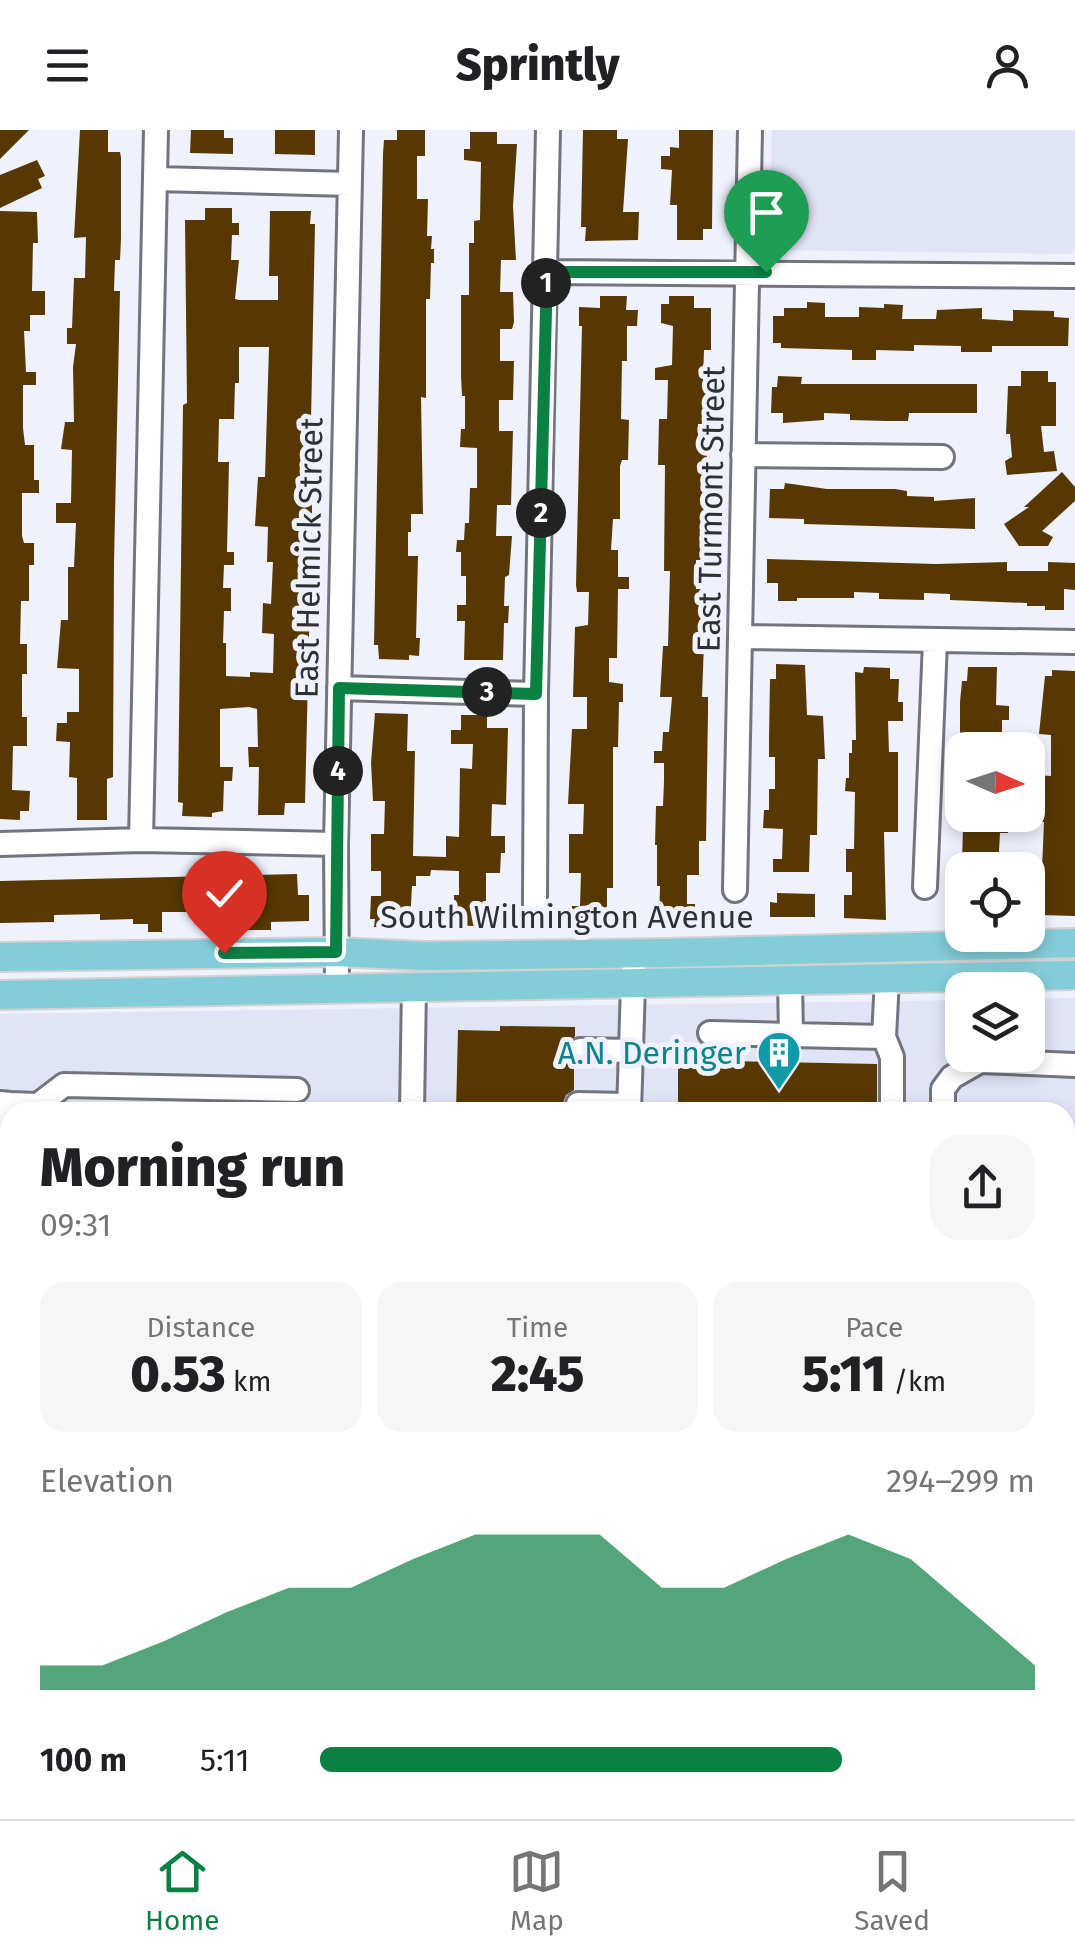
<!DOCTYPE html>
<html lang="en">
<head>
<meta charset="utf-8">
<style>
	:root { --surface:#fff; --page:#f6f6f6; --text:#202124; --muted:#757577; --line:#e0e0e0; --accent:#0b8043 }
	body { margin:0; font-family:"Fira Sans",sans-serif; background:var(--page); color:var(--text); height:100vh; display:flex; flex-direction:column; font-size:38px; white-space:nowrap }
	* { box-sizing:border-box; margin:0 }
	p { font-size:32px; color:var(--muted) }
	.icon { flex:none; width:55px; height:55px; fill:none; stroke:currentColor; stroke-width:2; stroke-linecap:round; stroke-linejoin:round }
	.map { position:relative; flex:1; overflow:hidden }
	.drawer { position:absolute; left:0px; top:972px; width:1075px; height:718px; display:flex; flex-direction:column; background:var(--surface); border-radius:30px 30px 0 0; box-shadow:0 5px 15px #0003 }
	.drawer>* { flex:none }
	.needle { width:65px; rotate:93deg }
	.controls { position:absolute; left:945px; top:602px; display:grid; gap:20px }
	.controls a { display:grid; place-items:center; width:100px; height:100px; border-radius:20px; background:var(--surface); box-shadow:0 5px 15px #0003; font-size:50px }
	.pin { position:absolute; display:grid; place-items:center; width:85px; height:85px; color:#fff; margin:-102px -42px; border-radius:50% 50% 50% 0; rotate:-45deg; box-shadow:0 0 10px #0007 }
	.pin .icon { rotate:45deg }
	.km { position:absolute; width:50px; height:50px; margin:-25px; border-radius:50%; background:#222; color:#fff; font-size:28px; line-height:50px; text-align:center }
	.round { display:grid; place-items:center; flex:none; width:105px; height:105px; border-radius:30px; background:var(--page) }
	.summary { display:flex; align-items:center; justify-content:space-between; height:170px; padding:0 40px }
	h1 { font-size:55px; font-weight:800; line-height:75px }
	.figures { display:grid; grid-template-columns:repeat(3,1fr); gap:15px; height:170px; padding:10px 40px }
	.figures div { display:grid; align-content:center; border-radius:25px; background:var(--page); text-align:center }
	.figures b { font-size:50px; font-weight:800 }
	.figures small { font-size:28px; font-weight:400 }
	.figures p { font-size:28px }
	.chart { height:280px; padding:20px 40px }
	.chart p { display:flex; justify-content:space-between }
	.chart svg { width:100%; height:180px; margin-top:10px; fill:var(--accent); opacity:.7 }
	ul { padding:0 40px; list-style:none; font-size:32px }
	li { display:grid; grid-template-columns:160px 120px 1fr; align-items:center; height:75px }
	li i { height:25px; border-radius:12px; background:var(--accent) }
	header { display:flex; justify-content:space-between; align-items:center; height:130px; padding:0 40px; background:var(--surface); font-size:45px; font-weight:800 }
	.tab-bar { display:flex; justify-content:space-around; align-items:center; height:140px; border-top:2px solid var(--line); background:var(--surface); font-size:28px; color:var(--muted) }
	.tab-bar a { display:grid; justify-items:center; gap:5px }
	.tab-bar .selected { color:var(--accent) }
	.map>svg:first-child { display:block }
	.built { fill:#e1e4f6; fill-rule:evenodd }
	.building { fill:#573803; fill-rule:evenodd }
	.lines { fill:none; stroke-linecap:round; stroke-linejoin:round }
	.minor-casing { stroke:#73757e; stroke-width:28 }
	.major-casing { stroke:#d1d1d2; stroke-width:32 }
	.minor { stroke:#fff; stroke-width:22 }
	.major { stroke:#83cdd9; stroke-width:28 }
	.route-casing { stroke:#fff; stroke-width:20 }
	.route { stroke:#0b8043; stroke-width:12 }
	.labels { text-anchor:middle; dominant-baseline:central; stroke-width:10; stroke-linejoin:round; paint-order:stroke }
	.street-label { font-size:32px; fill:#2f2f34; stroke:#eff1fc }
	.culture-label { font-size:32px; fill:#0d838f; stroke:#eff1fc; text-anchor:end }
</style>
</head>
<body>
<header><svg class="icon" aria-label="menu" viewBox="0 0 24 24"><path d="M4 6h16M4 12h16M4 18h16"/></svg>Sprintly<svg class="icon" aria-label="person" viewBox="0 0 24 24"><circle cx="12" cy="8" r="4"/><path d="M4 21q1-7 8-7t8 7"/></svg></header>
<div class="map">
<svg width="1075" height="1689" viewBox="0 0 1075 1689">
	<rect width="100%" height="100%" fill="#eff1fc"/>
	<path class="built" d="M772 0H1075V118L1070 124 778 120 769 112Z
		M1075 868V1689H0V884L962 870V925H1028V869ZM10 982H1065V1680H10Z"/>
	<path class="building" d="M0 0H29L0 29Z
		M80 0H108V22H120L121 28V109L120 130H115L114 161H120L114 432 113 647 107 649V690H77V648L69 647 70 612 56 611 57 593H67V582H79V539L57 538 61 490H68V437H74L76 393H56V373H71L72 320 61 319 65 292H74L73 237 76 214H67V198H72L74 148H85L86 107 74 108Z
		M191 0H224V8H233V24L190 23Z
		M275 0H315V25L275 24Z
		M397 0H425V26H417V69H428L427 106H432L431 119H434V133H431L430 169H426V268L421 267 423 384H411V402H408V426H418L416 508H420L419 526 409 525V530L379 529 378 515H374L383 24 384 10H397Z
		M583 0H617V9H628L623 82H639L638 110 585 111 586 97H581Z
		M679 0H713L712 99H703V110H677V75H670L672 40 661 39V26H670V17L679 18Z
		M470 2H497V14H517L513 76 516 130H501L500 162H513L514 192 512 199H500V231H514L513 270H499V301H513L511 375H497L496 406H512L509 445 505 447 504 476H509L508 493H504L503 530H464L465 491H457V475H466V446H461V422H456L457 410H464L465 393H469L470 358H477V318L460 317 461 299H465V266H462L461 246V165H469V113H474V91L480 90 481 32 464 30V19H470Z
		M37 30 45 46 38 49 42 58 0 78V45Z
		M205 78H232V93H239V105H232L231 130H239L235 169 239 170H278V146H269L270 81H311L310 94H315L311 291H307L306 344H311L312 380 305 673H285L284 685H258L259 637H249L248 617H258L257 579 249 577 220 579V637H233L232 651H224L223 681 212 683V687L182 686 183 673 178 672 183 275 187 273 185 90H205ZM239 217H269L265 347H258L255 396 268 397 267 432H273L271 474 263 473 262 503 274 504 273 543 250 542V547L226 546V513H223L224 481H231V458H223L224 435H234V422H227L229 332H218L219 289H234L235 253H239Z
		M0 81 37 82 38 113H33L32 161H45V185H30V201H24L26 242H36V255H23V298L25 315H34V350H39V363H22V406L24 413H34V435H29V471H21L20 514H27V544H22V587H27V616H13L12 660 30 661 29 681H20V690L0 689Z
		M600 166H627L626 180H638L637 196H627V231H622L621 289 629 290 628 330H622L620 336V389H613L611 420H618V447H629V459H618L617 528H609V552L623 554V572H619L618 617H613V758H607V792L572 793V776H580L581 743H569V704H583L584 674H568L572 599H587V567H573L575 497 588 495 589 462H577L576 455 582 196H579V177L600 178Z
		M669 166H694V178H711V220H704L703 252H710V294H698V318H707L706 354H712L707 411H711V430H696V459H706L702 567H708V582L706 711H699V745H687V774H695V793H659L660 756H657V715H655L656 676H663L664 651V633H654V621H662L663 602H669L672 567H660L663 516H668L670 441H664L665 335H658L659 289H667L668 250H655V238L672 235 673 196 661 193V174H669Z
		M807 172 825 173V187H859V177L884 178V174L903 175 902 189H936L937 180 982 178V189L1013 191V180L1054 181V187L1069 188 1068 216H992V222H961V216L914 215V221L876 220V230H852V220L781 218V213H773V186H784V178H807Z
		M1021 241H1048V252H1056V296H1041L1044 322 1054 321 1057 341 1007 345 1005 331 1012 327 1010 304H1006L1008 256H1021Z
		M778 246 802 247 801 254H977V283H909L908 291H887L850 290V284L824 283V290L783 293V283H771L772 257H777Z
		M1062 342 1075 357V371L1042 401 1053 407 1048 416H1019L1004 394 1029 377H1024Z
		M785 353 827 359H895L907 361V366L934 367V371L975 368V399L804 394V389L769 388 770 359H784Z
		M767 429 936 434 1007 432V441H1048V432L1075 433V460L1064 459V480H1045V476H1027V473L950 470V464L924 463V470L879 469V463L854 462V468H797V471H778V453H767Z
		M776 534 805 535 807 585 823 586 825 629H818L817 705H810L809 742H773V729H782L783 699 763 698 764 680H769V659H775V627H769V608L770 549H776Z
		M864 537 890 538V549H899L898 572H903V591H888L889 622H898V702H884L886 790 844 788V765H852V742H846V719H854L855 662 845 661 846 648H849V623H852V610H856L855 542 863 543Z
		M968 537H997L996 575 1009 576V590H1002V620H960V572L962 551H967Z
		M1052 540 1075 541V786L1040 785 1044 692 1036 691 1035 645 1051 646V605L1039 604 1045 546H1052Z
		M375 583 408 584 407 621H415L413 726 446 727V706L459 707 460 638 472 639 473 614H451V600H461V585H487V598H508L506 675 492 674 491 706H505V723H501L500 743H486V778L501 779V797L446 795V779H454V765H459V741L431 740 430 746H416V756H412L410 793 404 792V799L374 797 375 789H370L371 766H381V741H371V704H384L385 671H373L371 633Z
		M959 685H1009L1008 703H1000L998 740H972V733H962L963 697H958Z
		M297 744 298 765H309V791L271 792V800H243V782H162V802H148V794H133V789L100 790V784L54 785V792L0 793V751Z
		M777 763 815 764V787H770V772L777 773Z
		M500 896 575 897V906L565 919 567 928 574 934V960L566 965 563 973 566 982H456L458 900 500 901Z
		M678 930 877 934V982H678Z"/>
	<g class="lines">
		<defs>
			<path id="minor" d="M156 49 349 54
				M547 142 1075 146
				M743 325 942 327
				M742 507 1075 512
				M339 558 536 564
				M141 710 156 0
				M0 714 141 710 336 714
				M925 757 935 511
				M735 760 750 0
				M535 774 536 564 548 0
				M790 851 791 905 884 907 892 927V982
				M337 858 336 714 351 0
				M710 903 791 905
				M884 907 887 849
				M580 920 631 921
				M0 973 10 974 0 1140
				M10 974 38 975 64 955 297 960
				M578 974 629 975
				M412 982 414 856
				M629 982 634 824
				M943 982V959L952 947 980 931 1075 935
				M0 1208 3 1189
				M1065 1225H1075
				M1065 1372 1075 1367
				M0 1444H10
				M0 1484H2
				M616 1689V1680
				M768 1689V1680
				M833 1689 834 1680
				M1036 1689 1037 1680
				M1055 1689 1056 1680"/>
			<path id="major" d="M0 827 336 822 425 826 667 823 1075 813
				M0 865 1075 845"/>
		</defs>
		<use href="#minor" class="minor-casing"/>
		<use href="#major" class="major-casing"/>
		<use href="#minor" class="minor"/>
		<use href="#major" class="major"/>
	</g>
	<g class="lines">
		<defs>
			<path id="route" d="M224 823 336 822 339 558 536 564 547 142H766"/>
		</defs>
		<use href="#route" class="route-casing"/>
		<use href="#route" class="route"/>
	</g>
	<defs>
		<symbol id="building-pin" viewBox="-11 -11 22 30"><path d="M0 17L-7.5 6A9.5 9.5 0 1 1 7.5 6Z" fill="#0f9aa8" stroke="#eff1fc"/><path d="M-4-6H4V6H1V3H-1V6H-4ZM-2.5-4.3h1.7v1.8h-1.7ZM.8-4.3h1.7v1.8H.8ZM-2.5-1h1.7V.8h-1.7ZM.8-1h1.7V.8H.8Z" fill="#fff"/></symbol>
	</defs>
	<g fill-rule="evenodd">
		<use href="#building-pin" x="754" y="898" width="50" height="68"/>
	</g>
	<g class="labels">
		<g class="street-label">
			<text transform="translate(711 379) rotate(-89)">East Turmont Street</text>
			<text transform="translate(309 428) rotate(-89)">East Helmick Street</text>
			<text x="567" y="787">South Wilmington Avenue</text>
		</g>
		<g class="culture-label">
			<text x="746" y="923">A.N. Deringer</text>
		</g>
	</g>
</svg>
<div class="controls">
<a><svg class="needle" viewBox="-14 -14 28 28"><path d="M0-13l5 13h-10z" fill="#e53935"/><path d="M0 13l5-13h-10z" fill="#757577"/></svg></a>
<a><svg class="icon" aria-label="locate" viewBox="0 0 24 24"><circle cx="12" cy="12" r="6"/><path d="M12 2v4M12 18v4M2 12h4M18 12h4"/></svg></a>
<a><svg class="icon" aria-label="layers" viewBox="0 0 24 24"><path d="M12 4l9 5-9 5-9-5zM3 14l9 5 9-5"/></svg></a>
</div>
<div class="pin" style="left:766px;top:142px;background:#1e9e55"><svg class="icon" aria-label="arrive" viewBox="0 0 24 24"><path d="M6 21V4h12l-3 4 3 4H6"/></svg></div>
<div class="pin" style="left:224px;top:823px;background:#d93025"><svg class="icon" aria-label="check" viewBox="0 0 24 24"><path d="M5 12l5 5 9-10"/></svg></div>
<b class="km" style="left:546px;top:153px">1</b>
<b class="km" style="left:541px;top:383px">2</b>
<b class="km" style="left:487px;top:562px">3</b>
<b class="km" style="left:338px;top:641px">4</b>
<section class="drawer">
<div class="summary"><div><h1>Morning run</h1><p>09:31</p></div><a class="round"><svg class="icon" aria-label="share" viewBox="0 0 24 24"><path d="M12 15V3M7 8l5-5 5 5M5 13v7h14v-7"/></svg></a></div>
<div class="figures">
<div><p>Distance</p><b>0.53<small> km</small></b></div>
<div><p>Time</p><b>2:45</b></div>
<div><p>Pace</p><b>5:11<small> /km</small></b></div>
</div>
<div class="chart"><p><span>Elevation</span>294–299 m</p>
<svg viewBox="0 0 160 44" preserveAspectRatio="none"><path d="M0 44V38L10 38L20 32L30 25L40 19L50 19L60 12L70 6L80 6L90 6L100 19L110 19L120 12L130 6L140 12L150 25L160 38V44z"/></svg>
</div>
<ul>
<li><b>100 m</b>5:11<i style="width:73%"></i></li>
</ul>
</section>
</div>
<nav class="tab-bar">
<a class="selected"><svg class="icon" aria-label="home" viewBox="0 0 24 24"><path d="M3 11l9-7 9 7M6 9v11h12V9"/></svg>Home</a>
<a><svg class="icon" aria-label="map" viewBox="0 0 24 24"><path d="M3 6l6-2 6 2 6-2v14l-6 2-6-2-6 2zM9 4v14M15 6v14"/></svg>Map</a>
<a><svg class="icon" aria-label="saved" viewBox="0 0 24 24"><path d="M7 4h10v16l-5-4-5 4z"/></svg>Saved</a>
</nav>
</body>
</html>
